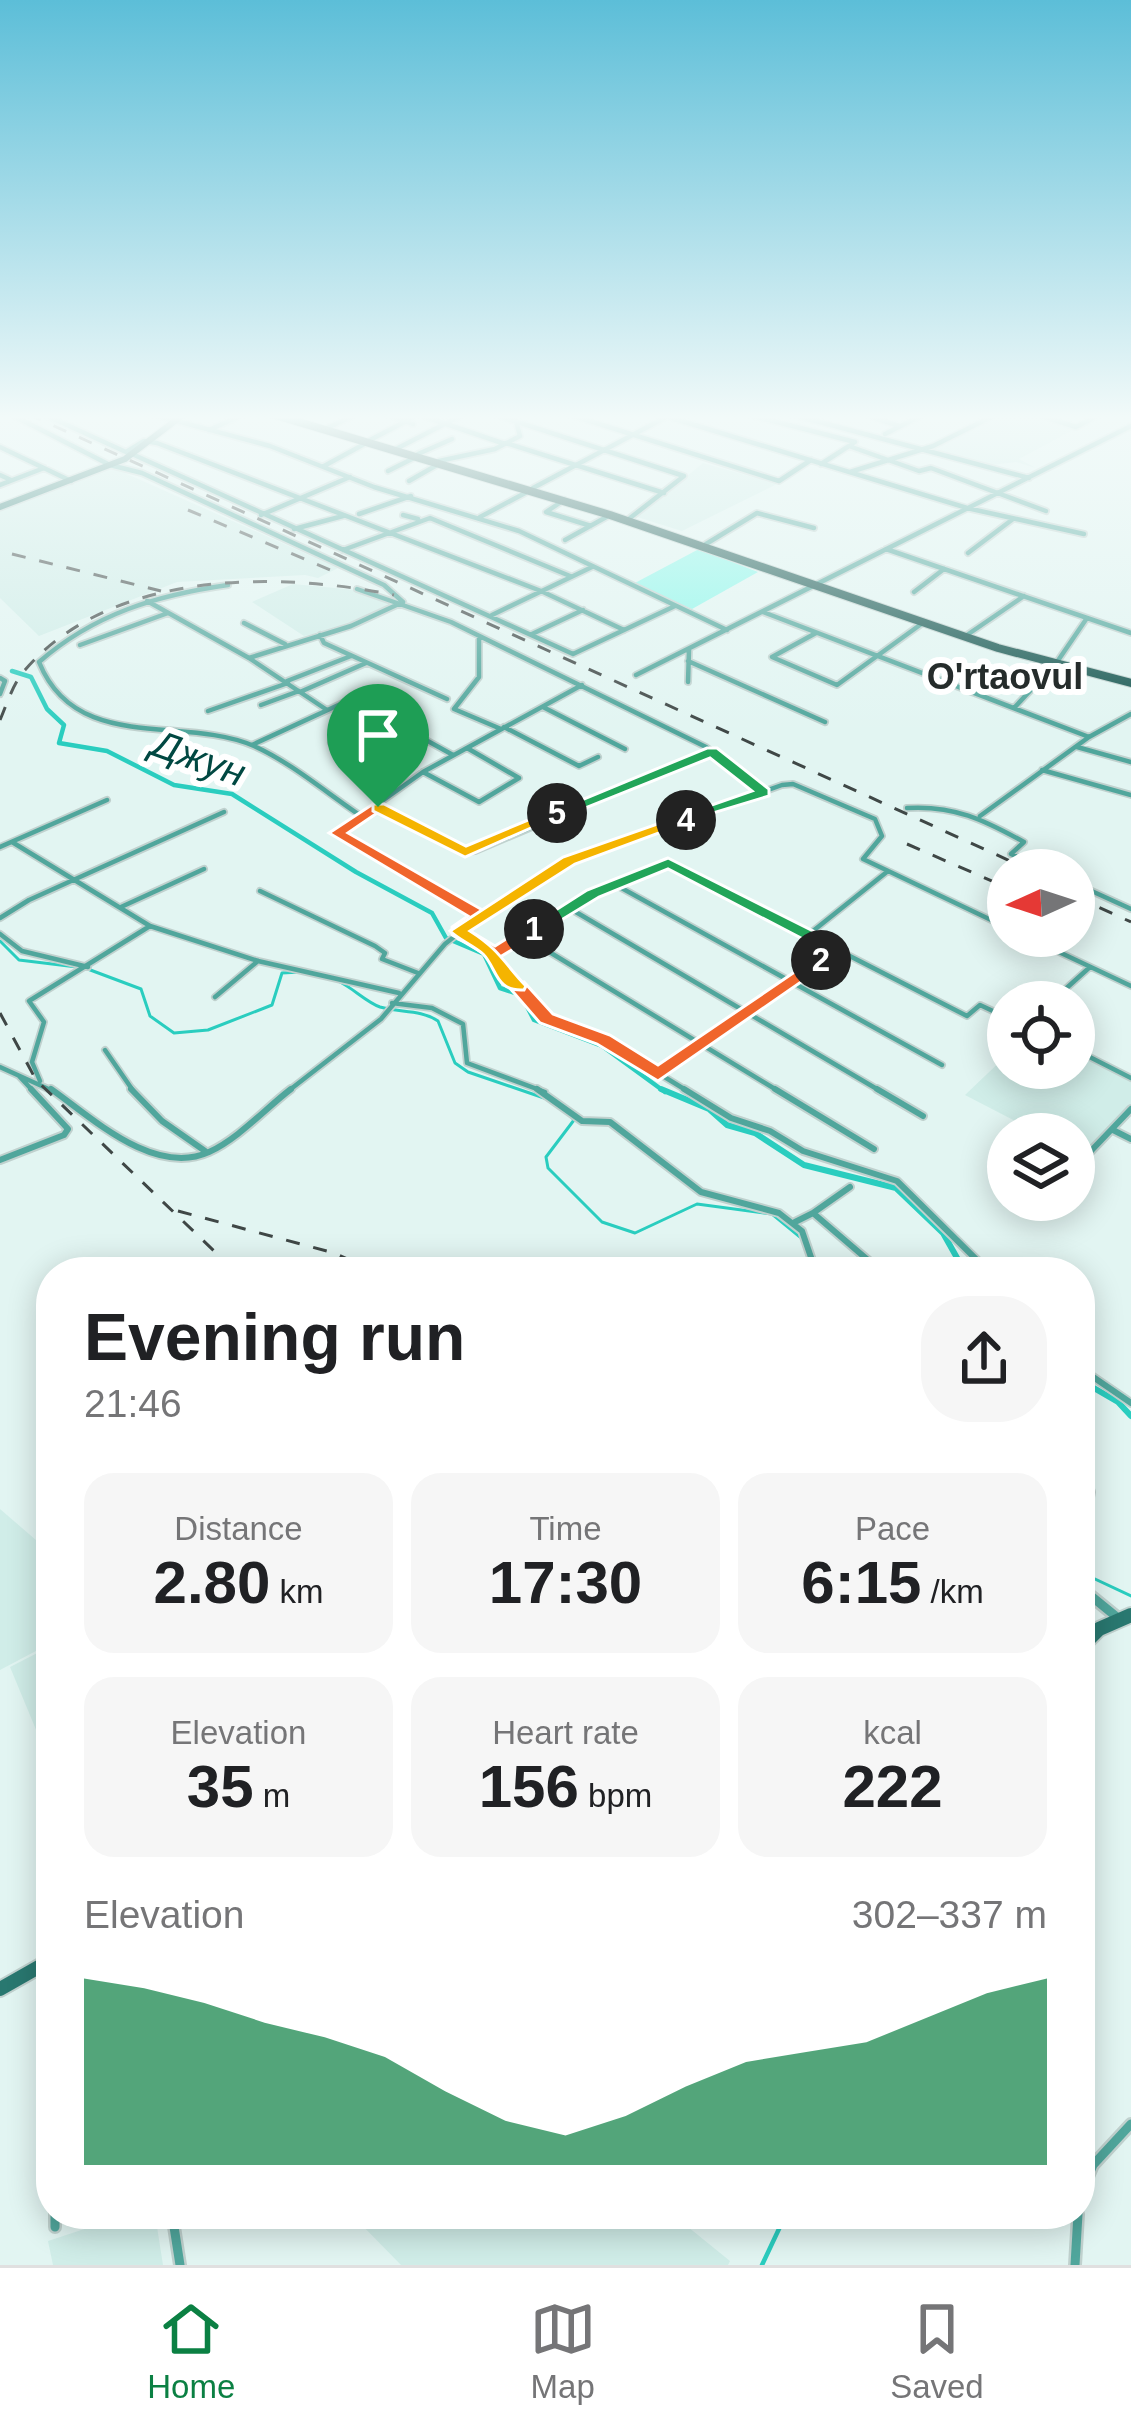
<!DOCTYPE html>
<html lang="en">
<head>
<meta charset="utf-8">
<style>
	:root { --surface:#fff; --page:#f6f6f6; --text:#202124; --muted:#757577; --line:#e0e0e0; --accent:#0b8043 }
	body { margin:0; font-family:Helvetica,sans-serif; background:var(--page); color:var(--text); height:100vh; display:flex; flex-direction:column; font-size:45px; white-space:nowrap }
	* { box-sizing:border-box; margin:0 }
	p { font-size:39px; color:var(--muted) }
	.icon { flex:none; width:66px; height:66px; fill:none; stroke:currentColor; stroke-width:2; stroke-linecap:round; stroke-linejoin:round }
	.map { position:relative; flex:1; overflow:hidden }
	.drawer { position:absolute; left:36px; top:1257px; width:1059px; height:972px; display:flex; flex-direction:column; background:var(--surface); border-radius:48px; box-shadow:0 6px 30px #0003 }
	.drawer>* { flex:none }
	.needle { width:78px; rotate:267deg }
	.fabs { position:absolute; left:987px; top:849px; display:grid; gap:24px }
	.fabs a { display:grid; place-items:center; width:108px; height:108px; border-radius:50%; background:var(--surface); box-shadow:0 6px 30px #0003; font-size:60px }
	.pin { position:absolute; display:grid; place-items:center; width:102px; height:102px; color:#fff; margin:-123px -51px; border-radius:50% 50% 50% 0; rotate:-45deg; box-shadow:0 0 12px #0007 }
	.pin .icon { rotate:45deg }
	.km { position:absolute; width:60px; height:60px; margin:-30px; border-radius:50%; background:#222; color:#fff; font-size:33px; line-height:60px; text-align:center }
	.round { display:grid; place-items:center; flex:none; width:126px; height:126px; border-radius:48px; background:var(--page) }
	.summary { display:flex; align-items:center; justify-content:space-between; height:204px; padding:0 48px }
	h1 { font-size:66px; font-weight:700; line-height:90px }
	.metrics { display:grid; grid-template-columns:repeat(3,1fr); gap:18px; height:204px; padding:12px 48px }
	.metrics div { display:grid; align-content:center; border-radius:30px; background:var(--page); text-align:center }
	.metrics b { font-size:60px; font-weight:700 }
	.metrics small { font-size:33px; font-weight:400 }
	.metrics p { font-size:33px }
	.chart { height:336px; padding:24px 48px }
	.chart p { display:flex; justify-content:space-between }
	.chart svg { width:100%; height:216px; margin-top:12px; fill:var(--accent); opacity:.7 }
	.menu { display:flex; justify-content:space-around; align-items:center; height:168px; border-top:3px solid var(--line); background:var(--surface); font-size:33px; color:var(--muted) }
	.menu a { display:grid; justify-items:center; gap:6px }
	.menu .selected { color:var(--accent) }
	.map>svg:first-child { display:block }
	.built { fill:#d0ede8 }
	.green { fill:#8cf7ea }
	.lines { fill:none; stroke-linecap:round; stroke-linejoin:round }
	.stream-far1 { stroke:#2acdbf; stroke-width:3 }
	.stream { stroke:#2acdbf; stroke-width:4.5 }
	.canal-far1 { stroke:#2acdbf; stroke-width:4.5 }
	.canal { stroke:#2acdbf; stroke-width:6 }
	.street-far2-casing { stroke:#c0d1ce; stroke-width:8 }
	.street-far1-casing { stroke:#c0d1ce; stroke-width:10 }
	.street-casing { stroke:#c0d1ce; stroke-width:14 }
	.secondary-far1-casing { stroke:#c0d1ce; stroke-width:9 }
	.secondary-casing { stroke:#c0d1ce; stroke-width:18 }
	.primary-casing { stroke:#c0d1ce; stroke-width:10 }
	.street-far2 { stroke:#50a69c; stroke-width:4.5 }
	.street-far1 { stroke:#50a69c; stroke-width:6 }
	.street { stroke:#50a69c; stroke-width:9 }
	.secondary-far1 { stroke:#297870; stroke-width:6 }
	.secondary { stroke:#297870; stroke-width:14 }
	.primary { stroke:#165650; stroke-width:8 }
	.rail { stroke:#3f4746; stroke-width:3; stroke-dasharray:14 14; stroke-linecap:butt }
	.split-1 { fill:#f0652b; stroke:#fff; stroke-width:3 }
	.split-2 { fill:#22a559; stroke:#fff; stroke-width:3 }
	.split-3 { fill:#f0652b; stroke:#fff; stroke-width:3 }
	.split-4 { fill:#f5b400; stroke:#fff; stroke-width:3 }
	.split-5 { fill:#22a559; stroke:#fff; stroke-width:3 }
	.split-6 { fill:#f5b400; stroke:#fff; stroke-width:3 }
	.labels { text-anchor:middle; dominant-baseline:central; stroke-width:12; stroke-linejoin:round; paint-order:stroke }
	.far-quarter-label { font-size:36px; font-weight:bold; fill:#252c2b; stroke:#fff }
	.water-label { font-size:39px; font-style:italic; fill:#014842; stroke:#fff }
</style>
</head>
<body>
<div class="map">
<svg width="1131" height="2265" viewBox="0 0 1131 2265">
	<rect width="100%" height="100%" fill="#e2f5f2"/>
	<path class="built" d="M1006 414H1029L1075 429 1019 459 1036 468 1016 462 991 465 935 449Z
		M703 463 777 484 682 531 637 517Z
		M110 469 118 470 338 568 318 578 305 575 177 582 39 636 0 598V510Z
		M293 584 356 590 397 605 346 626 304 636 252 602Z
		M1074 1052 1131 1081V1104L1083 1157 1074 1152V1134H1040L965 1095 1008 1054V1068H1074Z
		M0 1509 51 1553V1643L0 1670Z
		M51 1646V1760L49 1761 10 1667Z
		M130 2214H155L163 2265H53L48 2241Z
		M351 2214H672L730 2261 728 2265H401Z"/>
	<path class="green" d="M699 549 758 572 692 609 633 584Z"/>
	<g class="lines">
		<path class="stream-far1" d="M0 941 19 960 85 968 141 989 150 1016 174 1033 208 1030 272 1005 282 973 300 972
			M338 981C353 988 366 1002 380 1007 400 1013 420 1009 438 1021L455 1063 468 1072 547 1099
			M570 1115 574 1120 546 1157 548 1168 602 1222 635 1233 697 1204 772 1214 800 1237
			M1080 1572 1131 1596"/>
		<path class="stream" d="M762 2265 786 2214"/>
		<path class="canal-far1" d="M12 671 31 677 47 709 64 725 59 743 107 751 174 785 232 794 356 872 432 913 446 938 484 954 500 988 521 995 534 1020 602 1046 665 1092"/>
		<path class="canal" d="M661 1089 709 1109 727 1125 755 1133 804 1165 896 1188 943 1233 965 1272
			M1080 1380 1118 1402 1131 1416"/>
		<defs>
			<path id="street-far2" d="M10 414 110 465 142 473 384 585 403 602
				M43 414 126 452 144 441 157 443 541 591 624 630
				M151 414 270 446 374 487 519 531 727 630
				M385 414 413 424
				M417 414 505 444
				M493 414 684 476 630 518
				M568 414 779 481 811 460
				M659 414 967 508 1084 534
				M746 414 855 442 849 446 919 471 931 468 1046 511
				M790 414 1029 478
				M864 414 899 426
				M1036 414 1076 427 1100 414
				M327 428 357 414
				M209 430 244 414
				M885 434 924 414
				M370 440 412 418
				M506 443 664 493
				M0 447 71 481
				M394 450 464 414
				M132 454 573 654 675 606
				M418 454 452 439
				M439 461 495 449 520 436 516 421
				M821 464 849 446
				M324 466 368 442
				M388 471 414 458
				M850 472 933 446 997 414
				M0 475 11 480
				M409 481 437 465
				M0 485 44 468
				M533 488 668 416
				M564 500 546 512 591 526
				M359 514 411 496
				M261 515 350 477
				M403 515 418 519
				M480 517 527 492
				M294 529 343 516
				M565 540 610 515
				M706 544 757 513 814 528
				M886 549 1131 633
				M343 550 430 518 570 576
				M968 553 1013 519
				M228 585C157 595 94 614 39 662 76 754 183 715 254 746 292 763 329 795 364 818
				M357 589 451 622 706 747 763 793
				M914 592 944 569
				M147 601 249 658 327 710
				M763 612 1089 737
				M492 615 592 567
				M244 623 285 644
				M816 633 772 657 837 685 924 622
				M532 634 583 610
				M320 635 324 643 447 699
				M967 635 1024 596
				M479 636V677L454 709 501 729
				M80 645 168 613
				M249 658 351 626 403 602
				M688 661 825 722
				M1057 662 1087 618
				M636 675 1131 426
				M0 678 5 681 0 694
				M287 681 351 656
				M688 682 689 650
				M300 692 366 663
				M352 699 453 755
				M261 705 299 691
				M543 707 625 749
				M1014 708 1055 664
				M208 711 288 683
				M504 727 579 766 598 757
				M331 743 387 718
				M252 745 371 690
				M1077 747 1131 762
				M1042 770 1131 795
				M423 772 479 802 519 778 467 748
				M378 807 465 852 475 851 710 752
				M907 808C954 805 984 820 1024 842L1011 854 1046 870
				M980 816 1089 737 1131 714
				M12 842 150 926 258 961 399 993
				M0 847 107 800
				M1074 883 1131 909
				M616 885 942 1065
				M260 891 375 946 385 953 382 959 418 973
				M121 907 204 869
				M569 908 882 1092
				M480 916 337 833 423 772 582 685
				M0 918 29 900 224 812
				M458 931 495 954 500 973 524 989 547 1019 604 1040 689 1092
				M0 934 22 951 88 967
				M808 935 888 871
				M523 936 780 1092
				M1025 936 1131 986
				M495 954 593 893 668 863 967 1016 980 1005 1008 1018
				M215 997 258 961
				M1051 1002 1090 967
				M392 1003 432 1008 463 1024 467 1063 545 1092
				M1074 1049 1131 1078
				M105 1050 134 1092
				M0 1067 55 1092
				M658 1074 836 949
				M19 1076 34 1092
				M40 1081 32 1062 44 1022 29 1001 150 926
				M287 1092 381 1019 445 944 480 916 569 861 782 785 793 784 875 819 882 836 863 859 1008 928"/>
			<path id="street-far1" d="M51 1089C91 1117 154 1177 209 1152 238 1139 266 1108 291 1089
				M131 1089 162 1121 205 1151
				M537 1089 582 1121 610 1122 701 1192 779 1213 802 1231 816 1272
				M684 1089 731 1118 770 1131 803 1151 897 1181 989 1272
				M775 1089 874 1149
				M877 1089 923 1116
				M1113 1130 1131 1139
				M1089 1153 1131 1109
				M0 1160 64 1135 68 1129 31 1089
				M813 1213 850 1187
				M795 1222 813 1213 882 1272
				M1080 1368 1131 1403
				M1080 1458 1091 1492 1080 1549
				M1080 1587 1094 1599"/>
			<path id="street" d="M1091 1596 1118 1618
				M1080 2195 1093 2165 1131 2124
				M55 2214V2227
				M172 2214 180 2265
				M1075 2265 1078 2214"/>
			<path id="secondary-far1" d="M0 507 125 459 184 414"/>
			<path id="secondary" d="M1080 1648 1099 1629 1131 1615
				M0 1989 51 1960"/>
			<path id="primary" d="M272 414 610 515 998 648 1131 683"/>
		</defs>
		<use href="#street-far2" class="street-far2-casing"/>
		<use href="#street-far1" class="street-far1-casing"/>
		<use href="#street" class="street-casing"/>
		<use href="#secondary-far1" class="secondary-far1-casing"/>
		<use href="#secondary" class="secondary-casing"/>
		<use href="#primary" class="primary-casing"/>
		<use href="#street-far2" class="street-far2"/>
		<use href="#street-far1" class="street-far1"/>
		<use href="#street" class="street"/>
		<use href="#secondary-far1" class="secondary-far1"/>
		<use href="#secondary" class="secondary"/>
		<use href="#primary" class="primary"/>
		<path class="rail" d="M28 414 1030 870
			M188 510 340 574
			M12 554 161 591
			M0 720C7 704 13 683 25 670 111 570 276 571 394 595
			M907 844 1008 888
			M1074 896 1131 922
			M0 1013 36 1080 236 1272
			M178 1211 334 1253 377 1272"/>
	</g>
	<linearGradient id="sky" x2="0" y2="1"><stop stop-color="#5cbed8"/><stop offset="0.57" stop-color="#f2faf9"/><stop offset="1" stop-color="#f2faf9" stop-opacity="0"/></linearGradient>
	<rect width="1131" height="732" fill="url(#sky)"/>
	<path class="split-1" d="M373 804 386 807 348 833 486 912V919L470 931 495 946 528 925H540V933L495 960 452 935V927L468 916 329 833Z"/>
	<path class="split-2" d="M668 858 843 946 845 950 827 964H814V956L824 950 668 869 599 897 540 933 526 929 587 890Z"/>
	<path class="split-3" d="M821 954 829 960 827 964 658 1081 597 1044 540 1023 508 986 524 982 553 1014 610 1035 658 1065Z"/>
	<path class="split-4" d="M680 816 694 820 575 864 470 931C500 950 504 963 526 986L524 990C495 992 497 968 483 954 473 945 459 940 450 931L563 857Z"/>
	<path class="split-5" d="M707 748H717L769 789V796L680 823V816L752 791 710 758 563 817 550 813Z"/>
	<path class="split-6" d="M373 804H384L466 846 552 810 565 813 465 857 373 811Z"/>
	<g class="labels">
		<g class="far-quarter-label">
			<text x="1005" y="676">O'rtaovul</text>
		</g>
		<g class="water-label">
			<text transform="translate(199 758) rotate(20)">Джун</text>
		</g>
	</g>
</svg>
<div class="fabs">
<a><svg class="needle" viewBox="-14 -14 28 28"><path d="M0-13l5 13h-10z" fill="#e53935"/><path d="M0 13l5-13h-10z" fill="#757577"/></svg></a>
<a><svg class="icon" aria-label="locate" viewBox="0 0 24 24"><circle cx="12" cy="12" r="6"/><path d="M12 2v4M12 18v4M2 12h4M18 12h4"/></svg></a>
<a><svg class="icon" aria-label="layers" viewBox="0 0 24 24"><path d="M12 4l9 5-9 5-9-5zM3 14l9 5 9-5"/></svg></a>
</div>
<div class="pin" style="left:378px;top:807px;background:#1e9e55"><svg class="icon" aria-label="arrive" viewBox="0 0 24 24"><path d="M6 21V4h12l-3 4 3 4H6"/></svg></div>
<b class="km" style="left:534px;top:929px">1</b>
<b class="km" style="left:821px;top:960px">2</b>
<b class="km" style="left:686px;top:820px">4</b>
<b class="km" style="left:557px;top:813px">5</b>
<section class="drawer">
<div class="summary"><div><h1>Evening run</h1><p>21:46</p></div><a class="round"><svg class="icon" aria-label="share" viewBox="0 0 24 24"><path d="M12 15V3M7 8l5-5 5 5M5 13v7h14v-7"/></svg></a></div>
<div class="metrics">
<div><p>Distance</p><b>2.80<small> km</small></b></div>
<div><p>Time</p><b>17:30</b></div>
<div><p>Pace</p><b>6:15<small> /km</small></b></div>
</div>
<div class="metrics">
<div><p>Elevation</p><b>35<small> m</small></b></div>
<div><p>Heart rate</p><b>156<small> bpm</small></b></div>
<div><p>kcal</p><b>222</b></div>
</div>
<div class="chart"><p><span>Elevation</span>302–337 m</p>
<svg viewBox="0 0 160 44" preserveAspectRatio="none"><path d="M0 44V6L10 8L20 11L30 15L40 18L50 22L60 29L70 35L80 38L90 34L100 28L110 23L120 21L130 19L140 14L150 9L160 6V44z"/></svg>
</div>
</section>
</div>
<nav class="menu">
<a class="selected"><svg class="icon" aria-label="home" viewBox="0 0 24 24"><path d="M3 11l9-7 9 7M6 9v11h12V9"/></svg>Home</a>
<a><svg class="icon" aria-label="map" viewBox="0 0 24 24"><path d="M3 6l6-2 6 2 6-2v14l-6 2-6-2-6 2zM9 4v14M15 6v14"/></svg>Map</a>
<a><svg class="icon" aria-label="saved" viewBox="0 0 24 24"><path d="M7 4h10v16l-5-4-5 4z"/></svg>Saved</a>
</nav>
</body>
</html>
